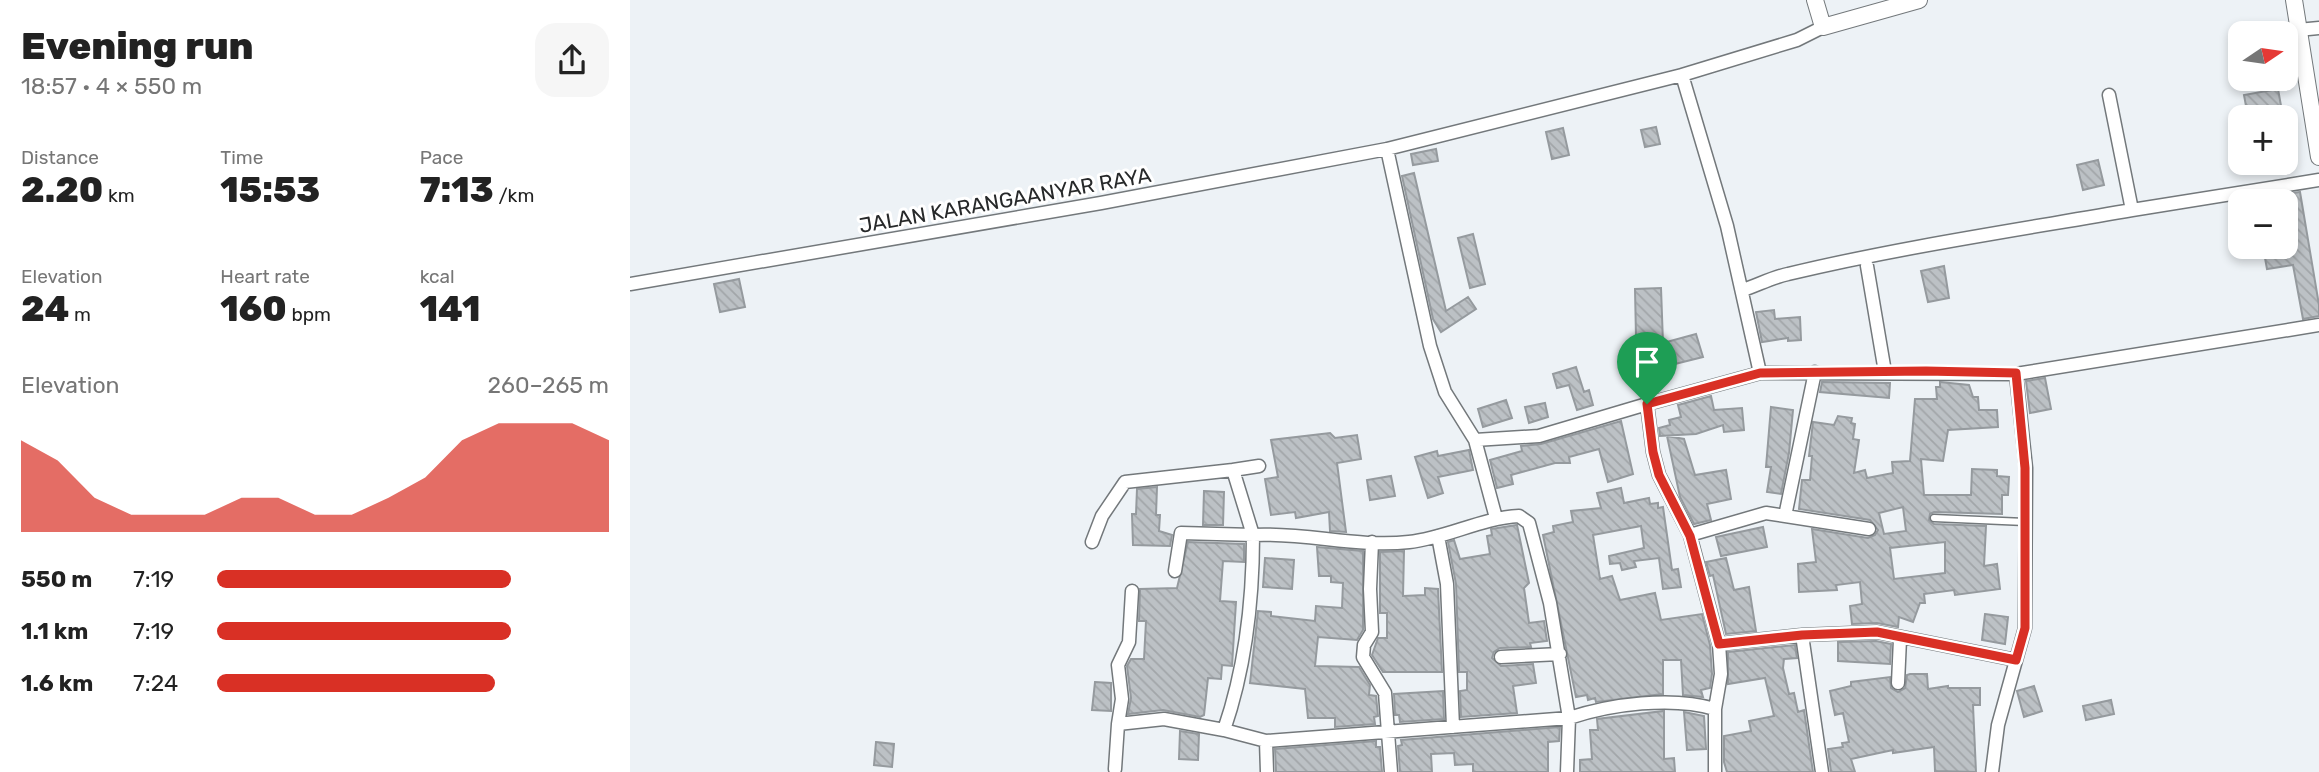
<!DOCTYPE html>
<html lang="en">
<head>
<meta charset="utf-8">
<style>
	:root { --surface:#fff; --page:#f6f6f6; --text:#222; --muted:#767676; --accent:#d93025 }
	body { margin:0; font-family:Rubik,sans-serif; background:var(--page); color:var(--text); height:100vh; display:flex; flex-direction:column; font-size:26px; white-space:nowrap }
	* { box-sizing:border-box; margin:0 }
	p { font-size:23px; color:var(--muted) }
	.icon { flex:none; width:38px; height:38px; fill:none; stroke:currentColor; stroke-width:2; stroke-linecap:round; stroke-linejoin:round }
	.map { position:relative; flex:1; overflow:hidden }
	.sheet { display:flex; flex-direction:column; background:var(--surface); width:630px }
	.sheet>* { flex:none }
	.needle { width:46px; rotate:77deg }
	.tools { position:absolute; left:1598px; top:21px; display:grid; gap:14px }
	.tools a { display:grid; place-items:center; width:70px; height:70px; border-radius:14px; background:var(--surface); box-shadow:0 4px 10px #0003; font-size:35px }
	.pin { position:absolute; display:grid; place-items:center; width:60px; height:60px; color:#fff; margin:-72px -30px; border-radius:50% 50% 50% 0; rotate:-45deg; box-shadow:0 0 7px #0007 }
	.pin .icon { rotate:45deg }
	.round { display:grid; place-items:center; flex:none; width:74px; height:74px; border-radius:21px; background:var(--page) }
	.head { display:flex; align-items:center; justify-content:space-between; height:119px; padding:0 21px }
	h1 { font-size:38px; font-weight:800; line-height:52px }
	.figures { display:grid; grid-template-columns:repeat(3,1fr); gap:10px; height:119px; padding:7px 21px }
	.figures div { display:grid; align-content:center }
	.figures b { font-size:35px; font-weight:800 }
	.figures small { font-size:19px; font-weight:400 }
	.figures p { font-size:19px }
	.chart { height:196px; padding:14px 21px }
	.chart p { display:flex; justify-content:space-between }
	.chart svg { width:100%; height:126px; margin-top:7px; fill:var(--accent); opacity:.7 }
	ul { padding:0 21px; list-style:none; font-size:23px }
	li { display:grid; grid-template-columns:112px 84px 1fr; align-items:center; height:52px }
	li i { height:18px; border-radius:9px; background:var(--accent) }
	main { display:flex; flex:1; min-height:0 }
	.map>svg:first-child { display:block }
	.building { fill:url(#building-back-hatch); stroke:#959a9e; stroke-width:2; fill-rule:evenodd }
	.lines { fill:none; stroke-linecap:round; stroke-linejoin:round }
	.service-casing { stroke:#73787b; stroke-width:9 }
	.minor-casing { stroke:#73787b; stroke-width:15 }
	.tertiary-casing { stroke:#73787b; stroke-width:18 }
	.service { stroke:#fff; stroke-width:6 }
	.minor { stroke:#fff; stroke-width:12 }
	.tertiary { stroke:#fff; stroke-width:16 }
	.route-casing { stroke:#fff; stroke-width:14 }
	.route { stroke:#d93025; stroke-width:9 }
	.labels { text-anchor:middle; dominant-baseline:central; stroke-width:6; stroke-linejoin:round; paint-order:stroke }
	.street-label { font-size:21px; fill:#27292a; stroke:#fff }
</style>
</head>
<body>
<main>
<section class="sheet">
<div class="head"><div><h1>Evening run</h1><p>18:57 · 4 × 550 m</p></div><a class="round"><svg class="icon" aria-label="share" viewBox="0 0 24 24"><path d="M12 15V3M7 8l5-5 5 5M5 13v7h14v-7"/></svg></a></div>
<div class="figures">
<div><p>Distance</p><b>2.20<small> km</small></b></div>
<div><p>Time</p><b>15:53</b></div>
<div><p>Pace</p><b>7:13<small> /km</small></b></div>
</div>
<div class="figures">
<div><p>Elevation</p><b>24<small> m</small></b></div>
<div><p>Heart rate</p><b>160<small> bpm</small></b></div>
<div><p>kcal</p><b>141</b></div>
</div>
<div class="chart"><p><span>Elevation</span>260–265 m</p>
<svg viewBox="0 0 160 44" preserveAspectRatio="none"><path d="M0 44V12L10 19L20 32L30 38L40 38L50 38L60 32L70 32L80 38L90 38L100 32L110 25L120 12L130 6L140 6L150 6L160 12V44z"/></svg>
</div>
<ul>
<li><b>550 m</b>7:19<i style="width:75%"></i></li>
<li><b>1.1 km</b>7:19<i style="width:75%"></i></li>
<li><b>1.6 km</b>7:24<i style="width:71%"></i></li>
</ul>
</section>
<div class="map">
<svg width="1689" height="772" viewBox="0 0 1689 772">
	<defs>
		<pattern id="building-back-hatch" width="6" height="6" patternUnits="userSpaceOnUse" patternTransform="scale(1.75)"><rect width="6" height="6" fill="#bcc1c5"/><path d="M-1 5l2 2M0 0l6 6M5-1l2 2" fill="none" stroke="#a2a6a9"/></pattern>
	</defs>
	<rect width="100%" height="100%" fill="#edf2f6"/>
	<path class="building" d="M1648 89 1653 117H1618L1614 95Z
		M1026 127 1030 144 1015 147 1011 130Z
		M933 128 939 155 922 159 916 132Z
		M806 149 808 161 783 165 781 154Z
		M1468 160 1474 185 1453 190 1447 165Z
		M784 173 816 311 838 297 846 309 811 332 803 319 772 176Z
		M1670 192 1689 305V316L1673 319 1663 265 1637 269 1633 247H1656V201H1612Z
		M843 234 855 284 840 288 828 238Z
		M1314 266 1319 298 1298 302 1291 271Z
		M109 279 115 307 90 312 84 284Z
		M1031 288 1033 343 1066 334 1073 357 1033 367 1030 344H1017V337H1006L1005 289Z
		M1144 310 1145 319 1170 317 1171 340 1158 341V338L1132 342 1126 312Z
		M946 367 954 392 959 390 963 405 947 410 939 385 927 388 923 374Z
		M1415 378 1421 409 1400 413 1396 381Z
		M1192 382 1260 383 1259 398 1190 392Z
		M1310 382 1339 385 1343 397H1348L1349 410H1367L1368 427 1318 430 1313 461 1291 459 1294 495H1341L1342 469 1367 470V476L1379 477 1378 495H1372V514L1304 512 1300 514 1299 520 1304 524 1356 526 1354 566 1367 564 1370 589 1325 595 1324 590 1294 594 1295 603H1290L1283 622 1269 617 1268 627 1247 623 1222 624 1220 606 1232 604 1230 582 1206 585 1207 590 1169 592 1168 564 1186 562 1182 529 1238 538 1245 535 1248 530 1240 520 1169 509 1172 480H1180L1182 456H1179L1183 422 1204 425 1208 416 1222 418 1221 423 1225 424 1223 439 1229 440 1224 473 1235 470 1237 478 1263 473 1262 462 1280 461 1285 399H1307L1306 387H1310ZM1273 507 1276 531 1254 534 1249 513ZM1315 542V573L1264 579 1260 548Z
		M1081 396 1084 410 1112 408 1114 430 1094 432 1093 425 1066 434 1030 436 1029 428 1040 425 1039 420 1051 417 1048 405Z
		M876 400 882 418 853 427 848 409Z
		M915 403 918 417 899 423 895 407Z
		M1141 407 1163 410 1159 453 1151 494 1137 492 1141 467H1136Z
		M991 421 1003 474 978 482 969 449 939 457 940 463H925L881 475 883 484 867 488 860 460 892 451 891 446 911 444Z
		M700 433 705 438 727 435 731 459 707 463 716 532 700 531 699 512 666 518 665 512 641 515 635 479 648 477 641 440Z
		M1037 436 1054 439 1065 475 1096 470 1101 499 1077 504 1081 520 1064 524 1050 497Z
		M839 450 843 470 808 477 813 493 798 498 785 457 807 451 808 456Z
		M761 476 765 496 740 500 737 480Z
		M527 487 526 515H530L529 531 542 535 540 546 503 545 502 514H506L507 489Z
		M991 488 994 503 1019 498 1020 504 1028 503V508L1033 507 1042 570 1048 569 1051 587 1033 589 1029 558 1004 561 1006 567 992 570 990 563 980 564 979 556 1014 548 1011 526 963 535 970 579 982 576 990 600 1025 593 1031 620 1072 614 1080 645 1082 674 1080 688 1071 690 1073 697 1053 695 1051 660H1033V694L966 702 965 698 958 700 957 695 946 697 913 535 924 532 923 526 943 522 941 511 971 508 967 493Z
		M574 491 594 492 593 525H573Z
		M887 525 899 583 894 588 899 623 914 621 917 641 900 643 901 647 870 648 864 652 862 658 871 666 903 664 906 683 883 686 887 713 831 717 830 691 837 690V672H829L826 584 818 542 824 540 830 559 860 554 857 536 862 535 861 529Z
		M1133 527 1137 547 1091 556 1086 537Z
		M558 542 614 544V562L593 561 590 601 606 602 602 666 592 665 591 679 578 678 574 715 570 717 533 710 498 714 501 698 497 666 501 659H514L516 621H509L510 589 547 588Z
		M687 547 733 551V630L727 640 688 637 685 666 729 667 740 685 739 695 746 696 748 716 744 717 745 724 705 727V718H678L675 689 620 683 628 611 641 612V616L685 621 686 606 712 608 713 583 701 582V576H689Z
		M774 551 773 596 795 595V588L808 589 812 672H753L742 655 748 638H757V613H750V552Z
		M635 558 664 560 662 589 633 587Z
		M1096 558 1104 590 1119 587 1126 631 1096 634 1083 575 1080 576 1076 562Z
		M1355 614 1378 617 1375 644 1352 640Z
		M1246 641 1261 644 1260 664 1208 661V642Z
		M1165 645 1167 658 1154 659 1153 668 1159 694 1164 693 1168 712 1174 710 1183 772H1097L1094 762V736L1121 731 1119 721 1144 716 1135 678 1098 684V652Z
		M1280 674H1297L1298 689 1318 686V688H1350V705H1343L1346 772 1305 771 1304 747 1263 753V750L1221 759 1225 772H1201L1198 749 1213 747 1212 743 1219 742 1213 713 1205 715 1200 691 1221 686V682L1260 677 1261 688 1268 692 1275 688 1277 675Z
		M465 682 481 683V711L462 710Z
		M1404 686 1412 711 1394 717 1387 691Z
		M813 691 814 719 770 722 769 715H765L764 694Z
		M1481 700 1484 714 1456 720 1453 706Z
		M1034 711V759L1044 758 1045 772H950V760L962 759 960 730H968L967 719Z
		M1054 712 1074 716 1076 749 1057 750Z
		M930 727 929 741 918 742V772H843V764L825 765 824 753 801 754 802 772H770L768 746 772 745 771 740Z
		M550 731 569 734 568 760 549 759Z
		M746 741V747H750L752 772H646L645 749Z
		M246 742 264 744 262 767 244 765Z"/>
	<g class="lines">
		<defs>
			<path id="service" d="M1304 518 1395 522"/>
			<path id="minor" d="M1668 30 1689 28
				M1479 95 1502 210 1689 180
				M1237 266 1255 372
				M0 284 471 203 757 149
				M1113 290C1128 285 1143 277 1158 274 1271 247 1387 230 1502 210
				M1130 373 1386 374 1689 325
				M845 440 909 436 1017 404
				M603 470 629 466
				M1155 516 1185 372
				M866 518 845 440 815 392 800 346 757 149 1052 75
				M1060 535 1136 513 1239 529
				M808 536 817 584 823 727
				M462 542 472 516 495 482 603 470 623 535 551 533 545 571
				M742 542 740 589 742 632 734 645 733 657 755 693 761 772
				M1172 635 1192 772
				M1089 644 1172 635 1247 632 1386 660
				M871 657 930 654
				M1268 683 1270 639
				M488 724 492 699 488 665 499 642 502 591
				M636 741 637 772
				M485 769 488 724 534 719 594 730C615 669 623 600 623 535 675 532 728 548 779 542 817 538 851 518 889 516L899 523 920 603 939 718 636 741 594 730
				M937 772 939 718C981 704 1042 696 1085 709L1091 674 1089 644 1060 535 1029 475 1023 452 1017 404 1130 373 1097 226 1052 75 1167 40 1193 27
				M1085 772V709
				M1362 772 1368 725 1395 628 1396 468 1386 374"/>
			<path id="tertiary" d="M1185 0 1193 27 1289 0
				M1664 0 1689 157"/>
		</defs>
		<use href="#service" class="service-casing"/>
		<use href="#minor" class="minor-casing"/>
		<use href="#tertiary" class="tertiary-casing"/>
		<use href="#service" class="service"/>
		<use href="#minor" class="minor"/>
		<use href="#tertiary" class="tertiary"/>
	</g>
	<g class="lines">
		<defs>
			<path id="route" d="M1296 371 1386 373 1395 468V628L1386 660 1247 632 1172 635 1089 644 1060 536 1029 475 1023 452 1017 404 1130 373Z"/>
		</defs>
		<use href="#route" class="route-casing"/>
		<use href="#route" class="route"/>
	</g>
	<g class="labels">
		<g class="street-label">
			<text transform="translate(375 200) rotate(-10)">JALAN KARANGAANYAR RAYA</text>
		</g>
	</g>
</svg>
<div class="tools">
<a><svg class="needle" viewBox="-14 -14 28 28"><path d="M0-13l5 13h-10z" fill="#e53935"/><path d="M0 13l5-13h-10z" fill="#767676"/></svg></a>
<a>+</a>
<a>−</a>
</div>
<div class="pin" style="left:1017px;top:404px;background:#1e9e55"><svg class="icon" aria-label="arrive" viewBox="0 0 24 24"><path d="M6 21V4h12l-3 4 3 4H6"/></svg></div>
</div>
</main>
</body>
</html>
